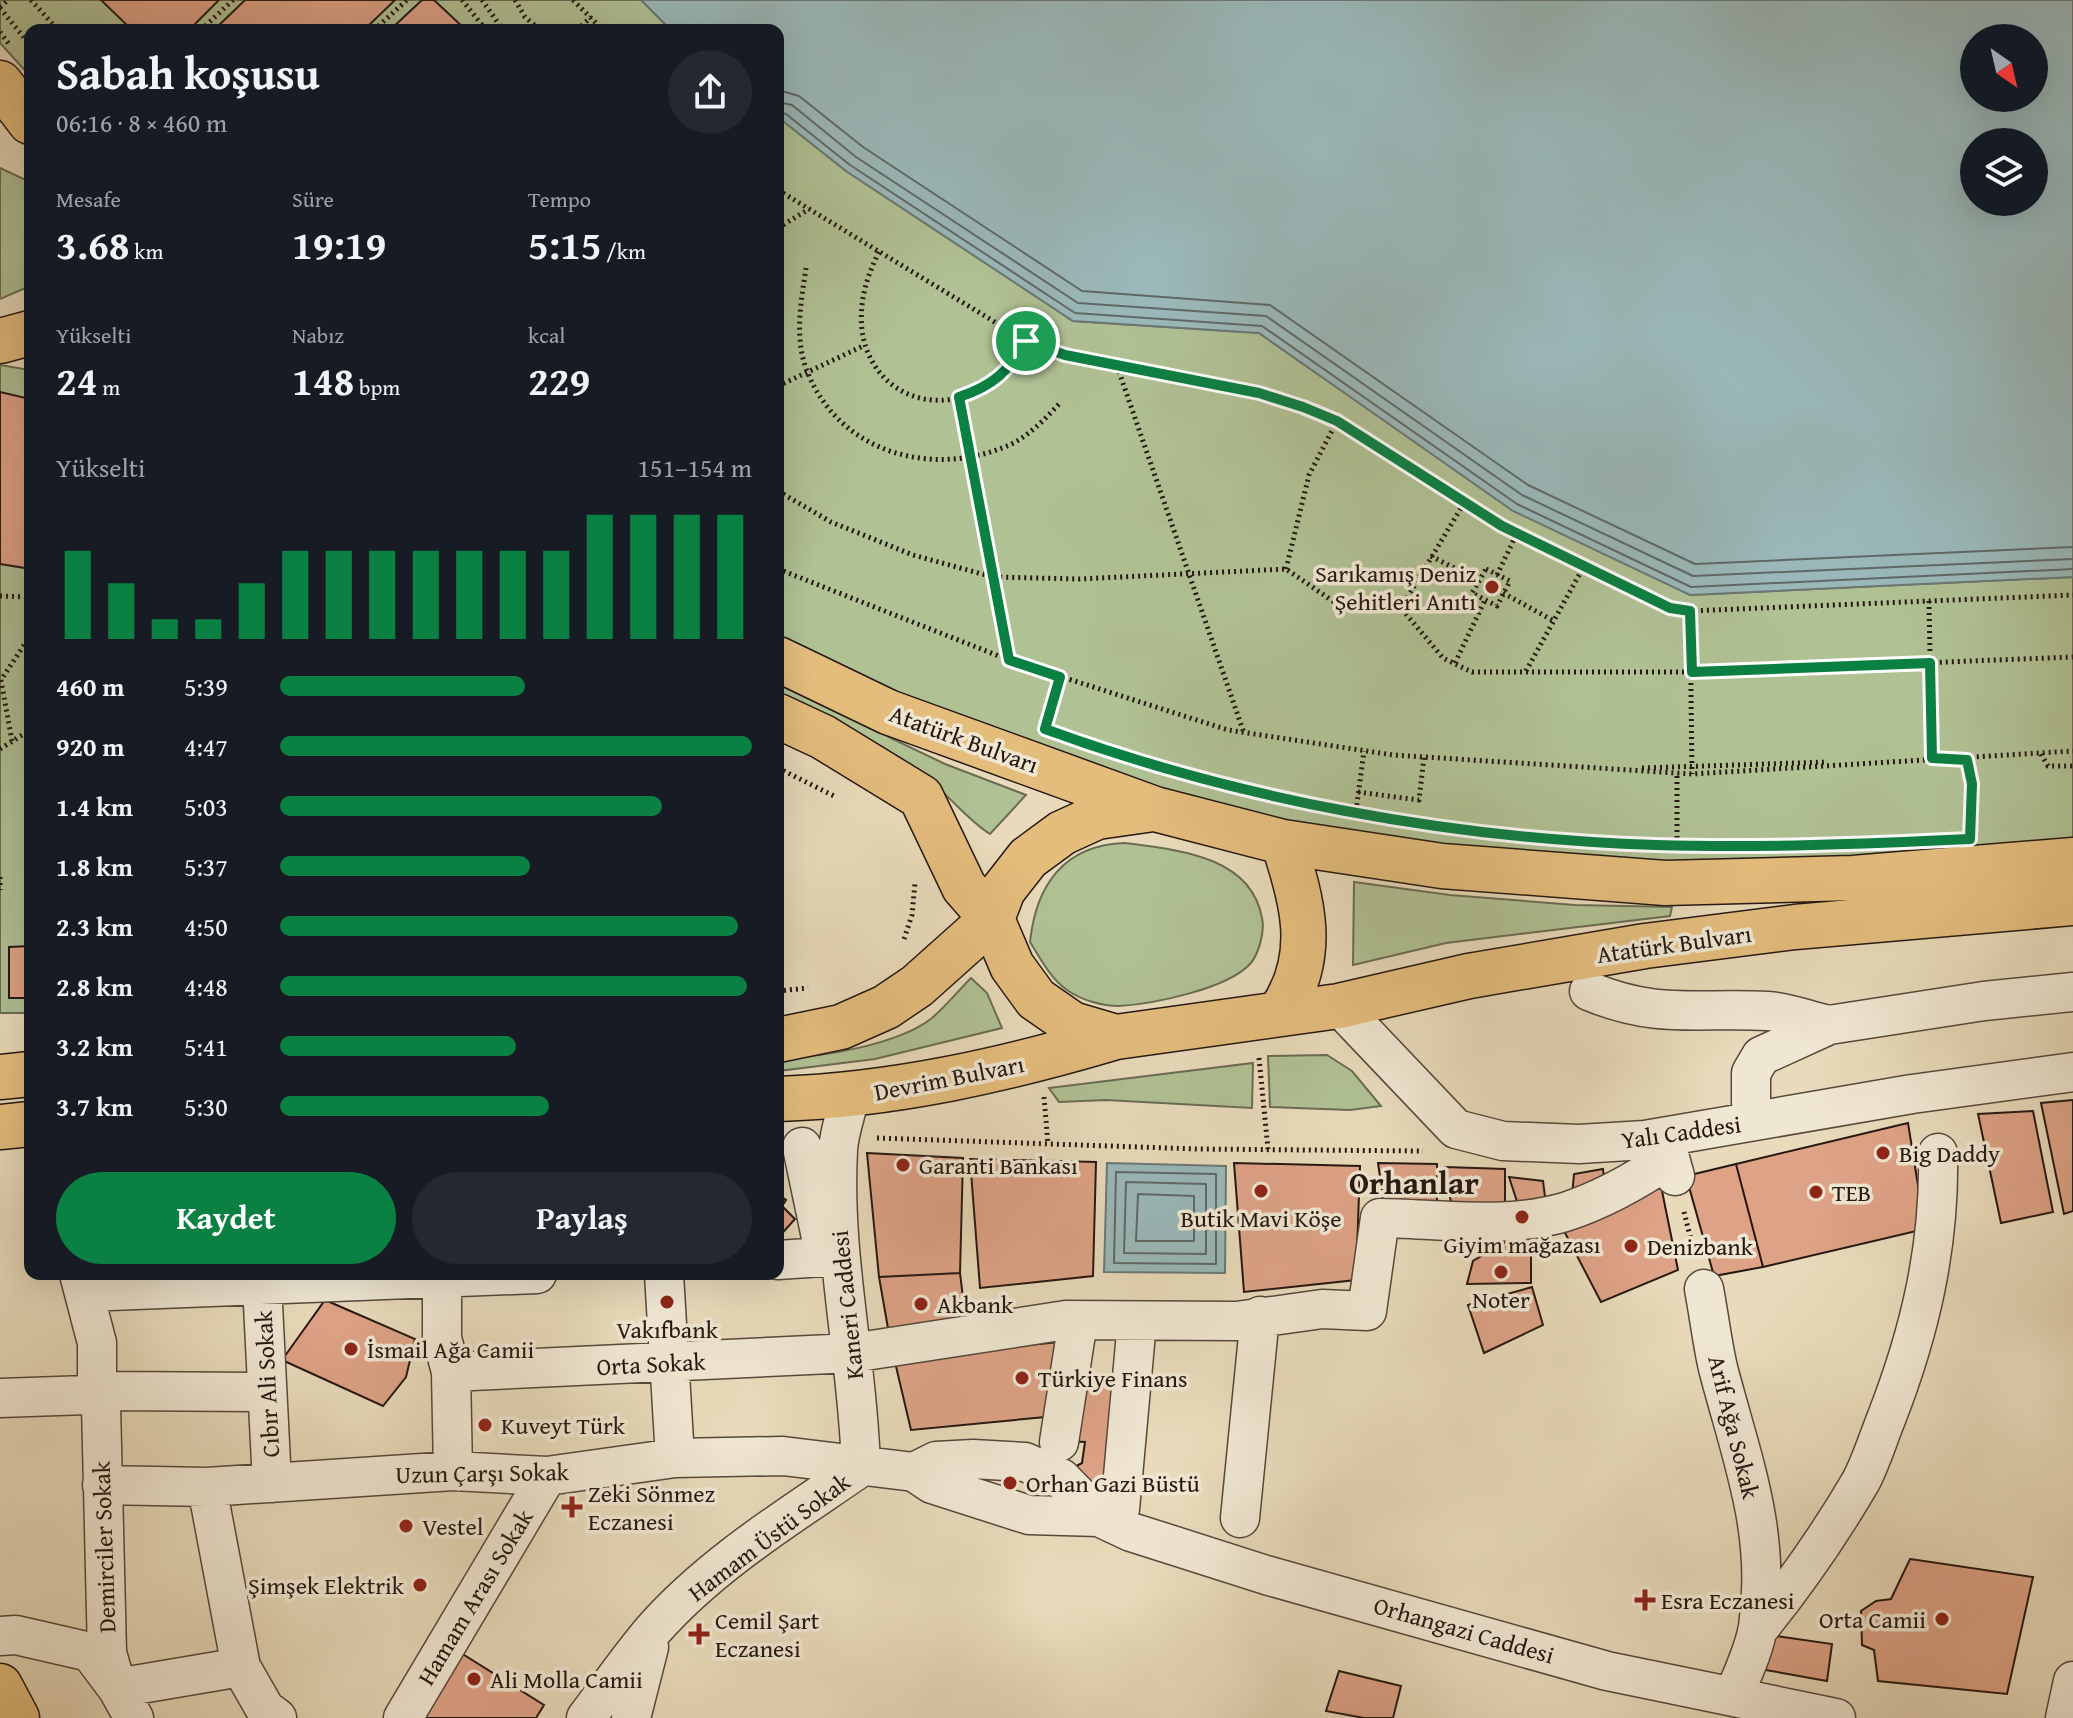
<!DOCTYPE html>
<html lang="tr">
<head>
<meta charset="utf-8">
<style>
	:root { --surface:#171b24; --page:#242831; --text:#f1f3f6; --muted:#9ea1a6; --accent:#0b8043 }
	body { margin:0; font-family:"Gentium Book Plus",serif; background:var(--page); color:var(--text); height:100vh; display:flex; flex-direction:column; font-size:30px; white-space:nowrap }
	* { box-sizing:border-box; margin:0 }
	p { font-size:26px; color:var(--muted) }
	.icon { flex:none; width:44px; height:44px; fill:none; stroke:currentColor; stroke-width:2; stroke-linecap:round; stroke-linejoin:round }
	.map { position:relative; flex:1; overflow:hidden }
	.details { position:absolute; left:24px; top:24px; width:760px; height:1256px; display:flex; flex-direction:column; background:var(--surface); border-radius:16px; box-shadow:0 8px 32px #0002 }
	.details>* { flex:none }
	.needle { width:52px; rotate:146deg }
	.controls { position:absolute; left:1960px; top:24px; display:grid; gap:16px }
	.controls a { display:grid; place-items:center; width:88px; height:88px; border-radius:50%; background:var(--surface); box-shadow:0 8px 32px #0002; font-size:40px }
	.pin { position:absolute; display:grid; place-items:center; width:68px; height:68px; color:#fff; margin:-34px; border:4px solid #fff; border-radius:50%; box-shadow:0 2px 8px #0007 }
	.round { display:grid; place-items:center; flex:none; width:84px; height:84px; border-radius:42px; background:var(--page) }
	.summary { display:flex; align-items:center; justify-content:space-between; height:136px; padding:0 32px }
	h1 { font-size:44px; font-weight:800; line-height:60px }
	.stats { display:grid; grid-template-columns:repeat(3,1fr); gap:12px; height:136px; padding:8px 32px }
	.stats div { display:grid; align-content:center }
	.stats b { font-size:40px; font-weight:800 }
	.stats small { font-size:22px; font-weight:400 }
	.stats p { font-size:22px }
	.chart { height:224px; padding:16px 32px }
	.chart p { display:flex; justify-content:space-between }
	.chart svg { width:100%; height:144px; margin-top:8px; stroke:var(--accent); stroke-width:6 }
	.button { display:flex; gap:16px; margin-top:auto; padding:16px 32px }
	.button a { flex:1; height:92px; border-radius:48px; background:var(--accent); color:#fff; font-size:32px; font-weight:800; line-height:92px; text-align:center }
	.button a+a { background:var(--page); color:var(--text) }
	ul { padding:0 32px; list-style:none; font-size:26px }
	li { display:grid; grid-template-columns:128px 96px 1fr; align-items:center; height:60px }
	li i { height:20px; border-radius:10px; background:var(--accent) }
	.map>svg:first-child { display:block }
	.green { fill:#b0c194; stroke:#6a6c53; stroke-width:2 }
	.water { fill:#9ab8b9; stroke:#6b7876; stroke-width:2; fill-rule:evenodd }
	.lines { fill:none; stroke-linecap:round; stroke-linejoin:round }
	.shore { stroke:#606866; stroke-width:2 }
	.building { fill:#dea286; stroke:#251812; stroke-width:2 }
	.minor-casing { stroke:#56483c; stroke-width:41 }
	.major-casing { stroke:#251812; stroke-width:47 }
	.path { stroke:#251812; stroke-width:5; stroke-dasharray:2 4; stroke-linecap:butt }
	.minor { stroke:#f0e7d2; stroke-width:38 }
	.major { stroke:#e4bd7d; stroke-width:44 }
	.route-casing { stroke:#fff; stroke-width:16 }
	.route { stroke:#0b8043; stroke-width:10 }
	.poi-dot { fill:#8f2418; stroke:#f0e7d2; stroke-width:3 }
	.labels { text-anchor:middle; dominant-baseline:central; stroke-width:7; stroke-linejoin:round; paint-order:stroke }
	.poi-label { font-size:24px; fill:#251812; stroke:#f0e7d2; text-anchor:start }
	.street-label { font-size:24px; fill:#251812; stroke:#f0e7d2 }
	.district-label { font-size:32px; font-weight:bold; fill:#251812; stroke:#f0e7d2 }
</style>
</head>
<body>
<div class="map">
<svg width="2073" height="1718" viewBox="0 0 2073 1718">
	<rect width="100%" height="100%" fill="#e8daba"/>
	<filter id="stains"><feTurbulence type="fractalNoise" baseFrequency=".0025" numOctaves="4"/><feColorMatrix values="0 0 0 0 .2 0 0 0 0 .09 0 0 0 0 .02 0 0 0 .5 -.17"/></filter>
	<radialGradient id="worn" r=".72"><stop offset=".6" stop-color="#630" stop-opacity="0"/><stop offset="1" stop-color="#630" stop-opacity=".3"/></radialGradient>
	<path class="green" d="M0 0H641L671 30H30V76L0 43Z
		M778 117 846 171 1073 321 1259 333 1325 379 1690 595 2073 577V852L1671 869 1495 855 1285 823 1095 772 874 684 778 638Z
		M0 168 30 182V286L0 299Z
		M0 365 30 370V1013H0Z
		M778 684 945 764 1026 795 990 834C966 819 949 794 925 778 879 747 826 724 778 697Z
		M1125 843C1178 850 1251 856 1262 918 1265 931 1259 954 1250 964 1227 989 1153 1004 1119 1006 1102 1006 1081 1000 1067 990 1051 979 1040 958 1030 942 1036 885 1064 845 1125 843Z
		M1354 882 1450 895 1575 905 1672 907 1670 916 1446 943 1353 965Z
		M971 978 987 993 1002 1028 875 1059 778 1071V1059C821 1057 898 1045 932 1018 946 1006 958 991 971 978Z
		M1327 1055 1352 1071 1381 1106 1350 1110 1270 1107 1268 1056Z
		M1253 1063 1252 1108 1106 1100 1059 1102 1049 1088Z"/>
	<path class="water" d="M641 0H2073V577L1690 595 1513 511 1259 333 1073 321 846 171 778 117V30H671ZM1974 38H2034V98H1974ZM1974 142H2034V202H1974Z
		M1107 1163 1226 1166 1225 1273 1104 1272Z"/>
	<g class="lines">
		<path class="shore" d="M778 90 799 96 863 147 1082 291 1270 305 1528 485 1695 564 2073 547
			M778 102 792 105 856 157 1078 303 1266 316 1522 495 1693 576 2073 559
			M778 112 786 114 850 165 1075 313 1262 326 1517 504 1691 587 2073 569
			M1116 1172 1216 1174V1264L1114 1263Z
			M1126 1182 1206 1184V1254L1124 1253Z
			M1138 1194 1194 1196V1241H1136Z"/>
	</g>
	<path class="building" d="M101 0H219L189 30H132Z
		M245 0H395L364 30H214Z
		M422 0H434L466 30H390Z
		M0 392 30 399V542L25 568 0 564Z
		M30 946V998H9V947Z
		M2073 1100V1211L2064 1214 2041 1103Z
		M2033 1111 2053 1212 2001 1223 1978 1114Z
		M1908 1123 1925 1229 1763 1267 1736 1164Z
		M867 1153 963 1158 960 1273 879 1277Z
		M970 1159 1096 1162 1093 1276 980 1288Z
		M1234 1163 1360 1166 1356 1280 1244 1292Z
		M1378 1163 1437 1164V1210H1385Z
		M1736 1164 1763 1267 1714 1276 1686 1176Z
		M1445 1167 1505 1169V1214L1453 1215Z
		M1603 1169 1605 1187 1572 1196 1574 1174Z
		M1509 1177 1543 1181 1546 1205 1521 1214Z
		M1661 1186 1678 1270 1601 1302 1562 1227Z
		M778 1194 786 1200 782 1206 795 1219 778 1238Z
		M1509 1240 1531 1242V1283L1467 1284 1473 1261Z
		M960 1273 966 1323 889 1334 879 1277Z
		M1532 1287 1543 1325 1484 1353 1468 1305Z
		M325 1300 415 1339 406 1377 383 1406 282 1360Z
		M1070 1341 1056 1416 911 1430 894 1358Z
		M1081 1372 1123 1384 1111 1501 1071 1469 1082 1463 1085 1442 1067 1441Z
		M1910 1559 2033 1577 2007 1694 1878 1681 1874 1650 1862 1645 1861 1611 1876 1601 1891 1599Z
		M1776 1636 1832 1644 1827 1681 1760 1669Z
		M461 1653 544 1705 536 1718H420Z
		M1339 1671 1401 1686 1393 1718H1364L1326 1711Z"/>
	<g class="lines">
		<defs>
			<path id="minor" d="M1589 991C1658 1020 1699 1007 1768 1011 1788 1012 1809 1021 1829 1025
				M1339 1006 1456 1129 1503 1141 1579 1144 1645 1140 1912 1094 2073 1072
				M850 1096C846 1114 839 1132 838 1150 832 1257 858 1360 861 1467
				M1751 1103V1073L1761 1056 1829 1025 1984 1001 2073 992
				M802 1147 822 1242
				M778 1260 838 1256
				M79 1274 97 1343V1380
				M664 1274 675 1458
				M442 1279V1338L451 1372 453 1471
				M262 1285 272 1483
				M1704 1289C1709 1315 1712 1342 1718 1368 1741 1457 1772 1532 1758 1627 1754 1651 1742 1675 1733 1697
				M85 1292 537 1274
				M451 1372 852 1353 1066 1320 1237 1321 1322 1309 1367 1311 1380 1218C1439 1219 1508 1229 1565 1212 1602 1200 1639 1179 1670 1158L1675 1176
				M112 1391 266 1392
				M0 1398 87 1395
				M101 1405 107 1653 117 1688 134 1718
				M1059 1442 1078 1321
				M914 1472 936 1461 973 1459 1025 1462 1061 1478 1099 1517 1131 1532 1266 1575 1607 1671 1836 1718
				M102 1485 207 1487 453 1471 547 1476 675 1458 783 1456 914 1472 932 1484 1029 1515 1099 1517
				M207 1487 241 1667 265 1709 277 1718
				M1120 1509 1137 1322
				M1240 1518 1260 1316
				M1757 1631C1796 1583 1830 1534 1861 1481 1871 1462 1878 1439 1886 1419 1920 1332 1940 1247 1938 1153
				M0 1636 16 1635 90 1652 117 1688 241 1667
				M403 1718 547 1476
				M586 1718C608 1689 629 1658 653 1630 711 1564 790 1516 861 1467
				M631 1718 649 1647
				M2065 1718 2073 1681"/>
			<path id="major" d="M0 83 30 122
				M0 341 30 333
				M778 659 888 712 1155 809 1283 842 1442 866 1665 883 1853 878 2073 860
				M778 716 823 737 921 797 964 887 992 919 1012 966 1036 999 1072 1024 1116 1037 1339 1006 1469 976 1645 946 1795 927 2073 903
				M1280 1012C1318 957 1303 901 1283 842
				M778 1040 841 1027 886 1007 917 986 992 919 1003 890 1028 858 1062 833 1097 817 1153 809
				M0 1077 30 1074
				M778 1099C894 1095 1005 1070 1116 1037
				M0 1127 30 1124
				M0 1686 17 1718"/>
		</defs>
		<use href="#minor" class="minor-casing"/>
		<use href="#major" class="major-casing"/>
		<path class="path" d="M31 0 58 30
			M462 0 486 30
			M482 0 503 30
			M515 0 525 17 540 30
			M573 0 603 30
			M0 7 8 0
			M0 8 30 45
			M201 30 233 0
			M374 30 407 0
			M577 30 591 17
			M0 32 9 44
			M778 190 1026 341C1115 374 1213 375 1303 407 1374 433 1435 487 1500 525 1554 557 1614 580 1670 608L1690 611 2073 595
			M778 228 809 209
			M879 252C810 386 960 459 1026 341
			M806 268C801 302 794 338 807 371 839 453 931 478 1007 446 1028 437 1044 420 1059 404
			M1117 366 1244 733
			M778 386 863 346
			M959 397 1009 659
			M778 491 831 522 913 555 993 577 1079 579 1286 569 1340 606 1401 608 1443 658 1472 672H1692L2073 657
			M1431 556 1479 581
			M778 569 1009 660 1228 730 1393 755 1692 774 2073 751
			M1286 569 1309 475 1337 421
			M1486 569 1510 581 1497 606 1472 593Z
			M1497 575 1517 533
			M1503 593 1554 621
			M0 596 30 597
			M1929 601 1932 758
			M1401 608 1464 503
			M1690 611 1692 774
			M1455 663 1485 600
			M1526 671 1584 566
			M1046 727 1060 677
			M12 741 1 680 30 636
			M0 749 30 730
			M2041 754 2048 766H2073
			M1967 760 1972 784 1970 827
			M778 768 834 796
			M1642 768 1828 762
			M1358 792 1419 800 1424 757
			M1356 811 1364 751
			M1677 844V773
			M0 877V890
			M904 939 912 915 915 883
			M778 991 808 988
			M1259 1058 1268 1149
			M1044 1097 1048 1144
			M877 1138 1197 1149 1423 1151
			M1684 1212 1694 1252"/>
		<use href="#minor" class="minor"/>
		<use href="#major" class="major"/>
	</g>
	<g class="lines">
		<defs>
			<path id="route" d="M1026 341 1065 355 1259 393 1303 407 1337 421 1502 526 1670 608 1690 611 1692 672 1930 663 1932 758 1967 760 1972 784 1970 839C1865 844 1760 848 1656 845 1452 839 1236 799 1045 729L1060 677 1009 660 959 397C993 386 1009 371 1026 341Z"/>
		</defs>
		<use href="#route" class="route-casing"/>
		<use href="#route" class="route"/>
	</g>
	<g class="poi-dot">
		<circle cx="1492" cy="587" r="8"/>
		<circle cx="1883" cy="1153" r="8"/>
		<circle cx="903" cy="1165" r="8"/>
		<circle cx="1261" cy="1191" r="8"/>
		<circle cx="1816" cy="1192" r="8"/>
		<circle cx="1522" cy="1217" r="8"/>
		<circle cx="1631" cy="1246" r="8"/>
		<circle cx="1501" cy="1272" r="8"/>
		<circle cx="667" cy="1302" r="8"/>
		<circle cx="921" cy="1304" r="8"/>
		<circle cx="351" cy="1349" r="8"/>
		<circle cx="1022" cy="1378" r="8"/>
		<circle cx="485" cy="1425" r="8"/>
		<circle cx="1010" cy="1483" r="8"/>
		<path d="M568 1495h8v8h8v8h-8v8h-8v-8h-8v-8h8z"/>
		<circle cx="406" cy="1526" r="8"/>
		<circle cx="420" cy="1585" r="8"/>
		<path d="M1641 1588h8v8h8v8h-8v8h-8v-8h-8v-8h8z"/>
		<circle cx="1942" cy="1619" r="8"/>
		<path d="M695 1622h8v8h8v8h-8v8h-8v-8h-8v-8h8z"/>
		<circle cx="474" cy="1679" r="8"/>
	</g>
	<g class="labels">
		<g class="poi-label">
			<text x="1476" y="573" text-anchor="end">Sarıkamış Deniz<tspan x="1476" dy="28">Şehitleri Anıtı</tspan></text>
			<text x="1899" y="1153">Big Daddy</text>
			<text x="919" y="1165">Garanti Bankası</text>
			<text x="1832" y="1192">TEB</text>
			<text x="1261" y="1218" text-anchor="middle">Butik Mavi Köşe</text>
			<text x="1522" y="1244" text-anchor="middle">Giyim mağazası</text>
			<text x="1647" y="1246">Denizbank</text>
			<text x="1501" y="1299" text-anchor="middle">Noter</text>
			<text x="937" y="1304">Akbank</text>
			<text x="667" y="1329" text-anchor="middle">Vakıfbank</text>
			<text x="367" y="1349">İsmail Ağa Camii</text>
			<text x="1038" y="1378">Türkiye Finans</text>
			<text x="501" y="1425">Kuveyt Türk</text>
			<text x="1026" y="1483">Orhan Gazi Büstü</text>
			<text x="588" y="1493">Zeki Sönmez<tspan x="588" dy="28">Eczanesi</tspan></text>
			<text x="422" y="1526">Vestel</text>
			<text x="404" y="1585" text-anchor="end">Şimşek Elektrik</text>
			<text x="1661" y="1600">Esra Eczanesi</text>
			<text x="1926" y="1619" text-anchor="end">Orta Camii</text>
			<text x="715" y="1620">Cemil Şart<tspan x="715" dy="28">Eczanesi</tspan></text>
			<text x="490" y="1679">Ali Molla Camii</text>
		</g>
		<g class="street-label">
			<text transform="translate(964 739) rotate(20)">Atatürk Bulvarı</text>
			<text transform="translate(1674 944) rotate(-8)">Atatürk Bulvarı</text>
			<text transform="translate(949 1078) rotate(-11)">Devrim Bulvarı</text>
			<text transform="translate(1681 1132) rotate(-8)">Yalı Caddesi</text>
			<text transform="translate(847 1305) rotate(-96)">Kaneri Caddesi</text>
			<text transform="translate(651 1364) rotate(-3)">Orta Sokak</text>
			<text transform="translate(267 1384) rotate(-93)">Cıbır Ali Sokak</text>
			<text transform="translate(1734 1427) rotate(76)">Arif Ağa Sokak</text>
			<text transform="translate(482 1473) rotate(-1)">Uzun Çarşı Sokak</text>
			<text transform="translate(769 1537) rotate(-37)">Hamam Üstü Sokak</text>
			<text transform="translate(104 1547) rotate(-92)">Demirciler Sokak</text>
			<text transform="translate(475 1597) rotate(-59)">Hamam Arası Sokak</text>
			<text transform="translate(1464 1630) rotate(16)">Orhangazi Caddesi</text>
		</g>
		<g class="district-label">
			<text x="1414" y="1182">Orhanlar</text>
		</g>
	</g>
	<rect width="100%" height="100%" filter="url(#stains)"/>
	<rect width="100%" height="100%" fill="url(#worn)"/>
</svg>
<div class="controls">
<a><svg class="needle" viewBox="-14 -14 28 28"><path d="M0-13l5 13h-10z" fill="#e53935"/><path d="M0 13l5-13h-10z" fill="#9ea1a6"/></svg></a>
<a><svg class="icon" aria-label="layers" viewBox="0 0 24 24"><path d="M12 4l9 5-9 5-9-5zM3 14l9 5 9-5"/></svg></a>
</div>
<div class="pin" style="left:1026px;top:341px;background:#1e9e55"><svg class="icon" aria-label="arrive" viewBox="0 0 24 24"><path d="M6 21V4h12l-3 4 3 4H6"/></svg></div>
<section class="details">
<div class="summary"><div><h1>Sabah koşusu</h1><p>06:16 · 8 × 460 m</p></div><a class="round"><svg class="icon" aria-label="share" viewBox="0 0 24 24"><path d="M12 15V3M7 8l5-5 5 5M5 13v7h14v-7"/></svg></a></div>
<div class="stats">
<div><p>Mesafe</p><b>3.68<small> km</small></b></div>
<div><p>Süre</p><b>19:19</b></div>
<div><p>Tempo</p><b>5:15<small> /km</small></b></div>
</div>
<div class="stats">
<div><p>Yükselti</p><b>24<small> m</small></b></div>
<div><p>Nabız</p><b>148<small> bpm</small></b></div>
<div><p>kcal</p><b>229</b></div>
</div>
<div class="chart"><p><span>Yükselti</span>151–154 m</p>
<svg viewBox="0 0 160 44" preserveAspectRatio="none"><path d="M5 44V17M15 44V27M25 44V38M35 44V38M45 44V27M55 44V17M65 44V17M75 44V17M85 44V17M95 44V17M105 44V17M115 44V17M125 44V6M135 44V6M145 44V6M155 44V6"/></svg>
</div>
<ul>
<li><b>460 m</b>5:39<i style="width:52%"></i></li>
<li><b>920 m</b>4:47<i style="width:100%"></i></li>
<li><b>1.4 km</b>5:03<i style="width:81%"></i></li>
<li><b>1.8 km</b>5:37<i style="width:53%"></i></li>
<li><b>2.3 km</b>4:50<i style="width:97%"></i></li>
<li><b>2.8 km</b>4:48<i style="width:99%"></i></li>
<li><b>3.2 km</b>5:41<i style="width:50%"></i></li>
<li><b>3.7 km</b>5:30<i style="width:57%"></i></li>
</ul>
<div class="button"><a>Kaydet</a><a>Paylaş</a></div>
</section>
</div>
</body>
</html>
